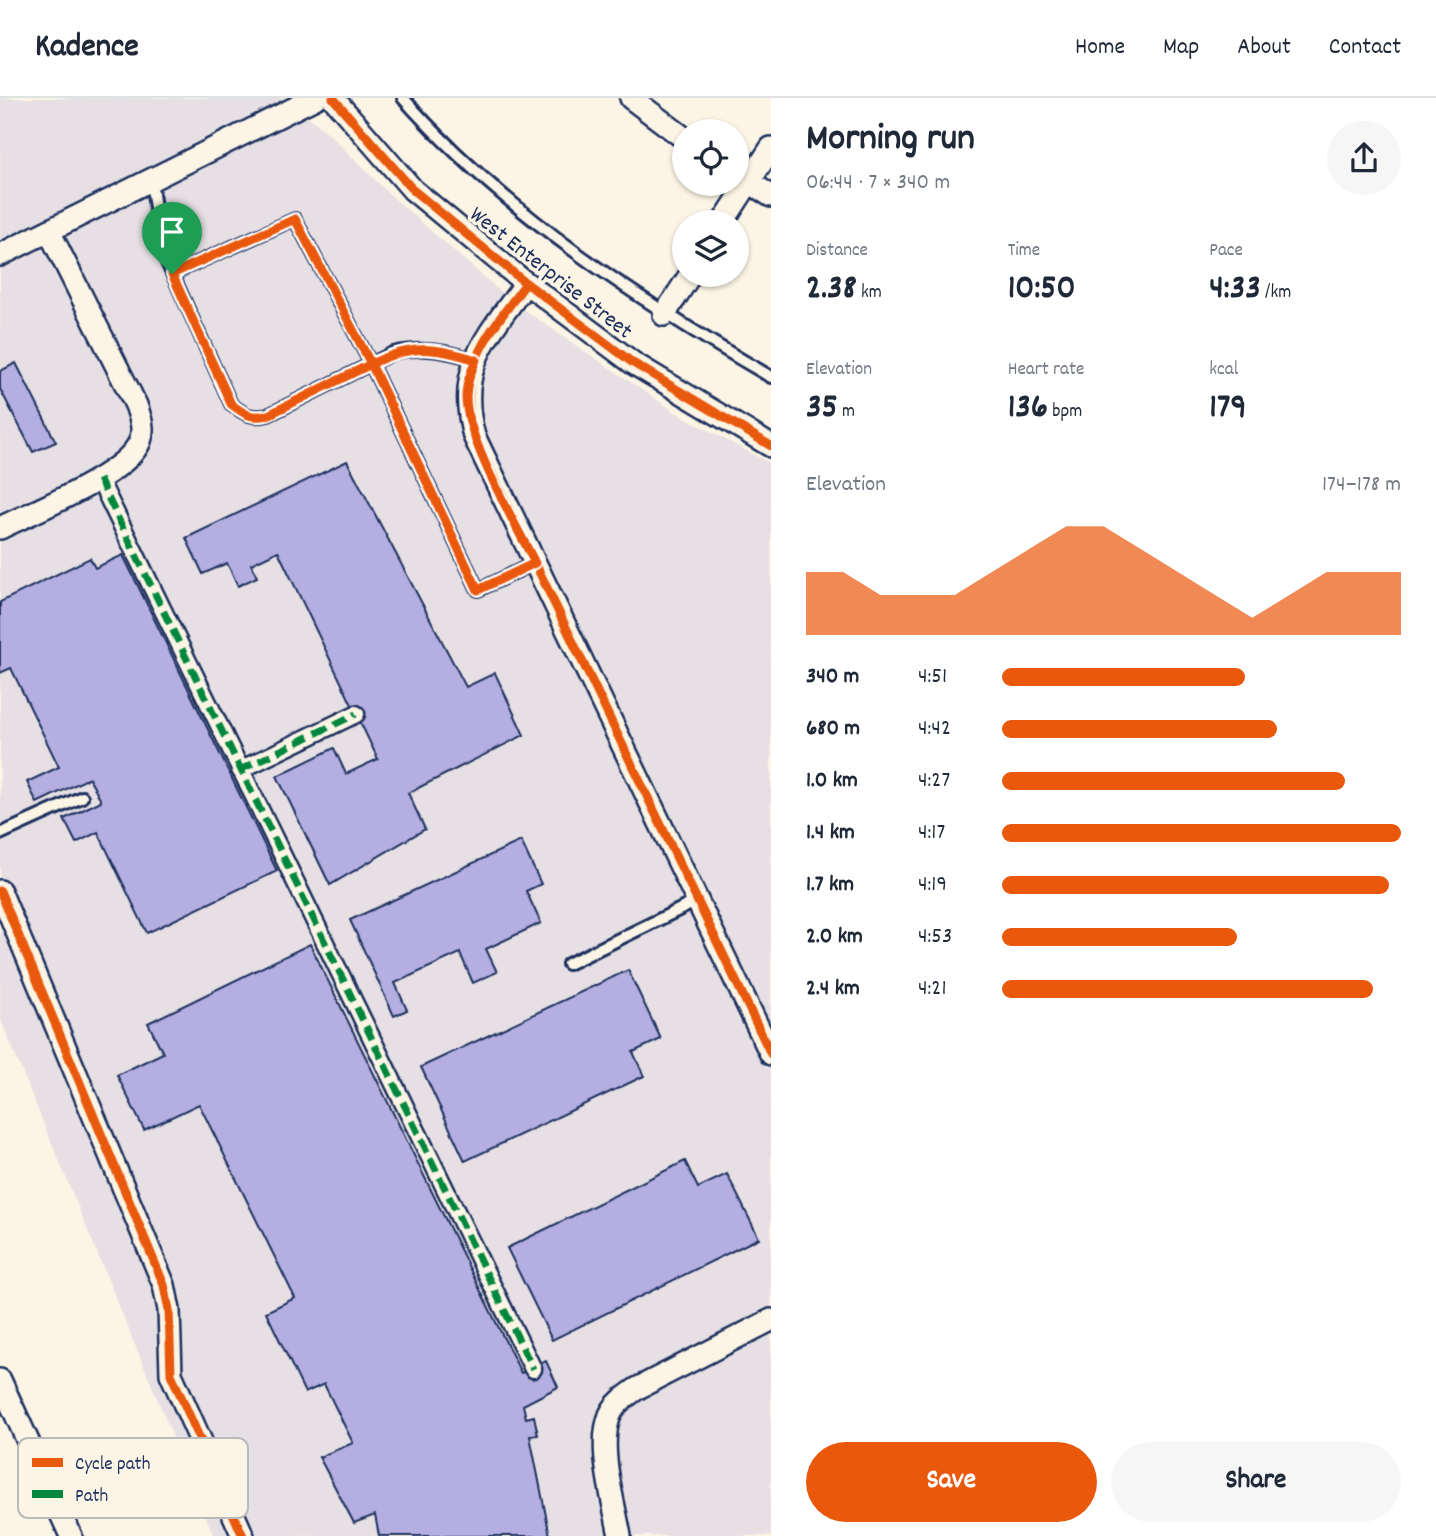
<!DOCTYPE html>
<html lang="en">
<head>
<meta charset="utf-8">
<style>
	:root { --surface:#fff; --page:#f6f6f7; --text:#1f2937; --muted:#747a83; --line:#e0e1e3; --accent:#ea580c }
	body { margin:0; font-family:Dekko,sans-serif; background:var(--page); color:var(--text); height:100vh; display:flex; flex-direction:column; font-size:26px; white-space:nowrap }
	* { box-sizing:border-box; margin:0 }
	p { font-size:23px; color:var(--muted) }
	.icon { flex:none; width:38px; height:38px; fill:none; stroke:currentColor; stroke-width:2; stroke-linecap:round; stroke-linejoin:round }
	.map { position:relative; flex:1; overflow:hidden }
	.panel { display:flex; flex-direction:column; background:var(--surface); width:665px }
	.panel>* { flex:none }
	.fabs { position:absolute; left:672px; top:21px; display:grid; gap:14px }
	.fabs a { display:grid; place-items:center; width:77px; height:77px; border-radius:50%; background:var(--surface); box-shadow:0 2px 5px #0004; font-size:35px }
	.pin { position:absolute; display:grid; place-items:center; width:60px; height:60px; color:#fff; margin:-72px -30px; border-radius:50% 50% 50% 0; rotate:-45deg; box-shadow:0 0 7px #0007 }
	.pin .icon { rotate:45deg }
	.round { display:grid; place-items:center; flex:none; width:74px; height:74px; border-radius:37px; background:var(--page) }
	.summary { display:flex; align-items:center; justify-content:space-between; height:119px; padding:0 35px }
	h1 { font-size:38px; font-weight:800; line-height:52px }
	.stats { display:grid; grid-template-columns:repeat(3,1fr); gap:10px; height:119px; padding:7px 35px }
	.stats div { display:grid; align-content:center }
	.stats b { font-size:35px; font-weight:800 }
	.stats small { font-size:19px; font-weight:400 }
	.stats p { font-size:19px }
	.chart { height:196px; padding:14px 35px }
	.chart p { display:flex; justify-content:space-between }
	.chart svg { width:100%; height:126px; margin-top:7px; fill:var(--accent); opacity:.7 }
	.button { display:flex; gap:14px; margin-top:auto; padding:14px 35px }
	.button a { flex:1; height:80px; border-radius:42px; background:var(--accent); color:#fff; font-size:28px; font-weight:800; line-height:80px; text-align:center }
	.button a+a { background:var(--page); color:var(--text) }
	ul { padding:0 35px; list-style:none; font-size:23px }
	li { display:grid; grid-template-columns:112px 84px 1fr; align-items:center; height:52px }
	li i { height:18px; border-radius:9px; background:var(--accent) }
	header { display:flex; align-items:center; gap:42px; box-sizing:border-box; height:98px; padding:0 35px; background:var(--surface); border-bottom:2px solid var(--line) }
	header strong { font-size:33px }
	nav { display:flex; gap:38px; margin-inline-start:auto; font-size:24px }
	main { display:flex; flex:1; min-height:0 }
	.map>svg:first-child { display:block }
	.built { fill:#e6e0e4 }
	.building { fill:#b4afe0; stroke:#1b2f5e; stroke-width:2 }
	.lines { fill:none; stroke-linecap:round; stroke-linejoin:round }
	.service-casing { stroke:#1b2f5e; stroke-width:16 }
	.pedestrian-casing { stroke:#1b2f5e; stroke-width:21 }
	.minor-casing { stroke:#1b2f5e; stroke-width:26 }
	.service { stroke:#fcf5e5; stroke-width:10 }
	.pedestrian { stroke:#fcf5e5; stroke-width:16 }
	.minor { stroke:#fcf5e5; stroke-width:21 }
	.quiet { stroke:#00873e; stroke-width:7; stroke-dasharray:14 7; stroke-linecap:butt }
	.cycleway-casing { stroke:#fcf5e5; stroke-width:13 }
	.cycleway { stroke:#e8590c; stroke-width:9 }
	.route-casing { stroke:#fff; stroke-width:14 }
	.route { stroke:#ea580c; stroke-width:9 }
	.labels { text-anchor:middle; dominant-baseline:central; stroke-width:7; stroke-linejoin:round; paint-order:stroke }
	.street-label { font-size:23px; fill:#1b2f5e; stroke:#fcf5e5 }
	.key { fill:#fcf5e5; stroke:#b8babc; stroke-width:2 }
	.key-label { font-size:19px; fill:#1b2f5e }
</style>
</head>
<body>
<header>
<strong>Kadence</strong>
<nav><a>Home</a><a>Map</a><a>About</a><a>Contact</a></nav>
</header>
<main>
<div class="map">
<svg width="771" height="1438" viewBox="0 0 771 1438">
	<rect width="100%" height="100%" fill="#fcf5e5"/>
	<filter id="ink" filterUnits="userSpaceOnUse"><feTurbulence type="fractalNoise" baseFrequency=".0143" numOctaves="2"/><feDisplacementMap in="SourceGraphic" scale="14" xChannelSelector="R" yChannelSelector="G"/><feConvolveMatrix kernelMatrix="1 2 1 2 8 2 1 2 1" color-interpolation-filters="sRGB"/></filter>
	<g filter="url(#ink)">
		<path class="built" d="M0 0H285L328 35 386 93 512 204 675 314 771 366V1438H214L0 920Z"/>
		<path class="building" d="M16 265 56 344 33 354 0 291V273Z
			M347 363 466 589 495 575 524 637 408 695 425 731 330 787 277 678 334 650 346 676 378 661 278 453 251 466 257 479 238 488 227 465 203 476 186 440Z
			M123 457 277 773 147 835 98 734 76 745 64 721 101 703 89 680 37 705 27 684 59 669 11 570 0 575V504L90 460 95 470Z
			M521 743 541 786 526 793 541 825 486 851 497 874 473 885 460 855 395 885 407 912 394 918 350 822Z
			M310 846 521 1275 546 1263 558 1289 523 1307 526 1320 534 1318 538 1337 530 1338 550 1438H379L375 1417 354 1425 319 1359 353 1345 324 1286 305 1295 266 1214 295 1200 199 1006 144 1032 117 977 163 955 148 925Z
			M628 872 661 941 633 954 644 978 465 1063 421 969Z
			M685 1063 698 1090 727 1076 759 1140 552 1242 507 1150Z"/>
		<g class="lines">
			<defs>
				<path id="service" d="M403 0C506 116 638 202 771 279
					M151 82 161 151 231 306C244 316 251 321 268 317L393 255C422 248 447 253 476 262
					M172 176 295 121 371 266 478 492 535 465
					M0 736 82 699
					M568 866 697 803"/>
				<path id="pedestrian" d="M99 381 533 1271
					M240 672 356 616"/>
				<path id="minor" d="M333 0 413 92 522 182 633 265 771 348
					M631 0 684 40
					M737 76 771 98
					M723 124 771 50
					M0 157 315 0
					M526 185C488 238 455 268 474 338L771 956
					M664 217 690 177
					M0 430C34 413 127 377 140 343 145 331 140 319 136 307L49 133
					M0 793 164 1187 169 1212 171 1276 243 1438
					M0 1282 71 1438
					M620 1438C614 1404 597 1349 610 1317 615 1305 628 1297 638 1290L771 1222"/>
			</defs>
			<use href="#service" class="service-casing"/>
			<use href="#pedestrian" class="pedestrian-casing"/>
			<use href="#minor" class="minor-casing"/>
			<use href="#service" class="service"/>
			<use href="#pedestrian" class="pedestrian"/>
			<use href="#minor" class="minor"/>
			<path class="quiet" d="M99 381 533 1271
				M240 672 356 616"/>
			<defs>
				<path id="cycleway" d="M333 0 413 92 522 182 633 265 771 348
					M526 185C488 238 455 268 474 338L771 956
					M0 793 164 1187 169 1212 171 1276 243 1438"/>
			</defs>
			<use href="#cycleway" class="cycleway-casing"/>
			<use href="#cycleway" class="cycleway"/>
		</g>
	</g>
	<g class="lines" filter="url(#ink)">
		<defs>
			<path id="route" d="M172 176 231 306C244 316 251 321 268 317L371 266 478 492 535 465C515 425 466 341 466 299 466 286 471 274 476 262 435 249 411 246 371 266L295 121 172 176"/>
		</defs>
		<use href="#route" class="route-casing"/>
		<use href="#route" class="route"/>
	</g>
	<g class="labels">
		<g class="street-label">
			<text transform="translate(550 176) rotate(38)">West Enterprise Street</text>
		</g>
	</g>
	<rect x="18" y="1340" width="230" height="80" rx="10" class="key"/>
	<rect x="32" y="1360" width="31" height="9" fill="#e8590c"/>
	<rect x="32" y="1392" width="31" height="8" fill="#00873e"/>
	<g class="key-label">
		<text x="75" y="1371">Cycle path</text>
		<text x="75" y="1403">Path</text>
	</g>
</svg>
<div class="fabs">
<a><svg class="icon" aria-label="locate" viewBox="0 0 24 24"><circle cx="12" cy="12" r="6"/><path d="M12 2v4M12 18v4M2 12h4M18 12h4"/></svg></a>
<a><svg class="icon" aria-label="layers" viewBox="0 0 24 24"><path d="M12 4l9 5-9 5-9-5zM3 14l9 5 9-5"/></svg></a>
</div>
<div class="pin" style="left:172px;top:176px;background:#1e9e55"><svg class="icon" aria-label="arrive" viewBox="0 0 24 24"><path d="M6 21V4h12l-3 4 3 4H6"/></svg></div>
</div>
<section class="panel">
<div class="summary"><div><h1>Morning run</h1><p>06:44 · 7 × 340 m</p></div><a class="round"><svg class="icon" aria-label="share" viewBox="0 0 24 24"><path d="M12 15V3M7 8l5-5 5 5M5 13v7h14v-7"/></svg></a></div>
<div class="stats">
<div><p>Distance</p><b>2.38<small> km</small></b></div>
<div><p>Time</p><b>10:50</b></div>
<div><p>Pace</p><b>4:33<small> /km</small></b></div>
</div>
<div class="stats">
<div><p>Elevation</p><b>35<small> m</small></b></div>
<div><p>Heart rate</p><b>136<small> bpm</small></b></div>
<div><p>kcal</p><b>179</b></div>
</div>
<div class="chart"><p><span>Elevation</span>174–178 m</p>
<svg viewBox="0 0 160 44" preserveAspectRatio="none"><path d="M0 44V22L10 22L20 30L30 30L40 30L50 22L60 14L70 6L80 6L90 14L100 22L110 30L120 38L130 30L140 22L150 22L160 22V44z"/></svg>
</div>
<ul>
<li><b>340 m</b>4:51<i style="width:61%"></i></li>
<li><b>680 m</b>4:42<i style="width:69%"></i></li>
<li><b>1.0 km</b>4:27<i style="width:86%"></i></li>
<li><b>1.4 km</b>4:17<i style="width:100%"></i></li>
<li><b>1.7 km</b>4:19<i style="width:97%"></i></li>
<li><b>2.0 km</b>4:53<i style="width:59%"></i></li>
<li><b>2.4 km</b>4:21<i style="width:93%"></i></li>
</ul>
<div class="button"><a>Save</a><a>Share</a></div>
</section>
</main>
</body>
</html>
